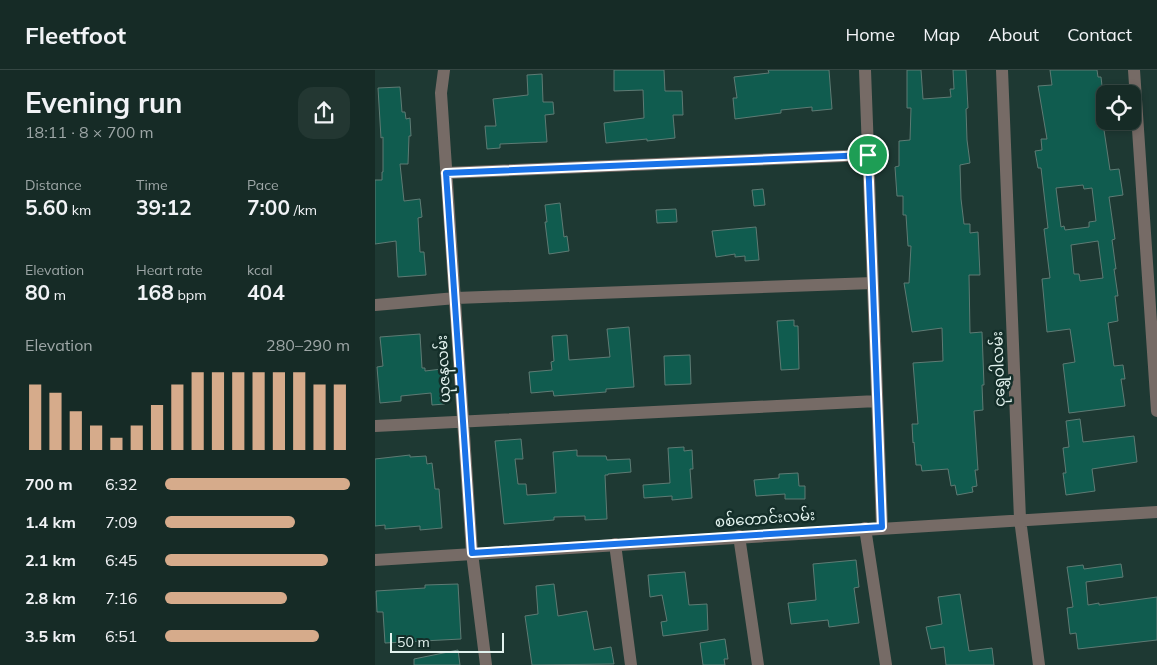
<!DOCTYPE html>
<html lang="en">
<head>
<meta charset="utf-8">
<style>
	:root { --surface:#162b26; --page:#233732; --text:#f1f3f6; --muted:#9ea7a7; --line:#354743; --accent:#d6ab8b }
	body { margin:0; font-family:Mulish,"Noto Sans Myanmar",sans-serif; background:var(--page); color:var(--text); height:100vh; display:flex; flex-direction:column; font-size:19px; white-space:nowrap }
	* { box-sizing:border-box; margin:0 }
	p { font-size:16px; color:var(--muted) }
	.icon { flex:none; width:28px; height:28px; fill:none; stroke:currentColor; stroke-width:2; stroke-linecap:round; stroke-linejoin:round }
	.map { position:relative; flex:1; overflow:hidden }
	.panel { display:flex; flex-direction:column; background:var(--surface); width:375px }
	.panel>* { flex:none }
	.controls { position:absolute; left:721px; top:15px; display:grid; gap:10px }
	.controls a { display:grid; place-items:center; width:45px; height:45px; border-radius:10px; background:var(--surface); box-shadow:0 2px 8px #0003,0 0 0 1px var(--line); font-size:25px }
	.scale { position:absolute; left:15px; bottom:12px; width:114px; box-sizing:border-box; padding-left:5px; border:2px solid #e2f2ee; border-top:0; font-size:14px; line-height:18px; white-space:nowrap; color:#e2f2ee; -webkit-text-stroke:4px #142e29; paint-order:stroke }
	.pin { position:absolute; display:grid; place-items:center; width:42px; height:42px; color:#fff; margin:-21px; border:2px solid #fff; border-radius:50%; box-shadow:0 1px 5px #0007 }
	.round { display:grid; place-items:center; flex:none; width:52px; height:52px; border-radius:15px; background:var(--page) }
	.headline { display:flex; align-items:center; justify-content:space-between; height:85px; padding:0 25px }
	h1 { font-size:28px; font-weight:700; line-height:38px }
	.stats { display:grid; grid-template-columns:repeat(3,1fr); gap:8px; height:85px; padding:5px 25px }
	.stats div { display:grid; align-content:center }
	.stats b { font-size:21px; font-weight:700 }
	.stats small { font-size:14px; font-weight:400 }
	.stats p { font-size:14px }
	.chart { height:140px; padding:10px 25px }
	.chart p { display:flex; justify-content:space-between }
	.chart svg { width:100%; height:90px; margin-top:5px; stroke:var(--accent); stroke-width:6 }
	ul { padding:0 25px; list-style:none; font-size:16px }
	li { display:grid; grid-template-columns:80px 60px 1fr; align-items:center; height:38px }
	li i { height:12px; border-radius:6px; background:var(--accent) }
	header { display:flex; align-items:center; gap:30px; box-sizing:border-box; height:70px; padding:0 25px; background:var(--surface); border-bottom:1px solid var(--line) }
	header strong { font-size:24px }
	nav { display:flex; gap:28px; margin-inline-start:auto; font-size:18px }
	main { display:flex; flex:1; min-height:0 }
	.map>svg:first-child { display:block }
	.building { fill:#105c4f; stroke:#5e7b74; fill-rule:evenodd }
	.lines { fill:none; stroke-linecap:round; stroke-linejoin:round }
	.minor { stroke:#766b66; stroke-width:12 }
	.tertiary { stroke:#766b66; stroke-width:12 }
	.route-casing { stroke:#fff; stroke-width:10 }
	.route { stroke:#1a73e8; stroke-width:6 }
	.labels { text-anchor:middle; dominant-baseline:central; stroke-width:5; stroke-linejoin:round; paint-order:stroke }
	.street-label { font-size:15px; fill:#e2f2ee; stroke:#142e29 }
</style>
</head>
<body>
<header>
<strong>Fleetfoot</strong>
<nav><a>Home</a><a>Map</a><a>About</a><a>Contact</a></nav>
</header>
<main>
<section class="panel">
<div class="headline"><div><h1>Evening run</h1><p>18:11 · 8 × 700 m</p></div><a class="round"><svg class="icon" aria-label="share" viewBox="0 0 24 24"><path d="M12 15V3M7 8l5-5 5 5M5 13v7h14v-7"/></svg></a></div>
<div class="stats">
<div><p>Distance</p><b>5.60<small> km</small></b></div>
<div><p>Time</p><b>39:12</b></div>
<div><p>Pace</p><b>7:00<small> /km</small></b></div>
</div>
<div class="stats">
<div><p>Elevation</p><b>80<small> m</small></b></div>
<div><p>Heart rate</p><b>168<small> bpm</small></b></div>
<div><p>kcal</p><b>404</b></div>
</div>
<div class="chart"><p><span>Elevation</span>280–290 m</p>
<svg viewBox="0 0 160 44" preserveAspectRatio="none"><path d="M5 44V12M15 44V16M25 44V25M35 44V32M45 44V38M55 44V32M65 44V22M75 44V12M85 44V6M95 44V6M105 44V6M115 44V6M125 44V6M135 44V6M145 44V12M155 44V12"/></svg>
</div>
<ul>
<li><b>700 m</b>6:32<i style="width:100%"></i></li>
<li><b>1.4 km</b>7:09<i style="width:70%"></i></li>
<li><b>2.1 km</b>6:45<i style="width:88%"></i></li>
<li><b>2.8 km</b>7:16<i style="width:66%"></i></li>
<li><b>3.5 km</b>6:51<i style="width:83%"></i></li>
</ul>
</section>
<div class="map">
<svg width="782" height="595" viewBox="0 0 782 595">
	<rect width="100%" height="100%" fill="#1e3933"/>
	<path class="building" d="M239 0H289L290 21H307L308 45H298L300 68 272 71V69L231 73 229 53 269 48 268 20 239 21Z
		M393 0H454L457 39 437 41V37L406 40V43L360 49 358 28H362L359 7 394 3Z
		M532 0H546L548 29 576 27 575 19H579L578 0H591L593 38 591 39 592 70 595 93 585 95 586 129 589 154H595V163L603 162 605 205H594L595 263 607 262 609 315H607L608 340 599 341 603 400H600L602 416 597 417 598 422 582 425 580 415 576 416 573 399 547 401 546 395H541L539 372 538 373 537 354H543L538 293 568 291 567 258 537 262 529 213H534L536 176H533L531 145H528V126H522L520 97 524 96V71L535 70 536 38H532Z
		M675 0H722L723 7H726L727 16H730L729 60 735 100 744 99 748 125 734 127 740 169 737 170 741 199H739L743 226H740L743 251 733 253 739 296 748 295 750 309H746L750 336 694 343 688 294 700 292 695 259 672 262 667 209 675 208 669 159 673 158 666 98H663L660 81 667 80 666 69H672L663 16 677 15ZM708 115 709 119 717 118 721 151 714 152V157L690 160 689 156 686 157 681 118ZM723 171 728 208 705 211 704 204H699L696 175Z
		M167 4 168 32H178L179 44 170 45 172 72 125 74V78L112 79 110 56H121L118 29 153 25 152 5Z
		M25 17 27 42H30L31 49 35 48 36 66H34L33 94H25L29 131 45 129 47 147 43 148 45 182H49L51 205 23 207 21 171 0 174V110H7V102H8V67L6 68 3 18Z
		M388 119 390 135 379 136 377 120Z
		M185 133 189 167 192 166 194 181 174 184 170 152H172L170 135Z
		M301 139 302 152 282 153 281 140Z
		M381 157 384 190 370 191V186L360 187V184L341 187 337 161Z
		M419 250V256H423L424 299 406 300 402 251Z
		M254 257 259 317 231 319V322L179 326 178 321 156 323 154 302 177 300 176 292 179 291 177 266 192 265 194 290 235 287 232 259Z
		M45 264 47 298H50V301L67 299 70 334 57 335 56 323 26 326V331L5 333 2 297 8 296 5 267Z
		M315 285 316 314 290 315 289 286Z
		M705 349 708 372 759 366 762 392 717 399 720 421 691 425 688 403H691L688 378 694 377 691 351Z
		M146 369 148 389H140L143 414H151L152 425 181 423 178 382 202 380V386H231L232 390 255 389 256 402 233 404V405H230L232 449 210 450V446L179 447V450L129 454 120 371Z
		M309 377V381L317 380 318 399H315L317 428 297 430V426L269 428 268 415 295 413 293 378Z
		M35 385V387L51 386 52 394 57 393 60 419H64L67 458 45 460V456L10 459V455L0 456V389Z
		M423 403 424 416H430V429H410V424L381 426 379 410 404 408V404Z
		M481 490 484 517 479 518 484 553 454 557 453 550 416 554 413 533 441 530 438 494Z
		M746 494 748 507 711 512 713 535 724 533V535L782 527V570L703 579 701 563 695 564 692 538 698 537 692 497 708 495 709 499Z
		M310 502 314 535 332 534 333 560 288 566 286 552 292 551 287 525 275 527 273 505Z
		M83 514 86 569 10 573 8 542H2L1 521 50 518V515Z
		M179 514 183 546 212 541 219 580 236 577 239 594 157 595 150 546 163 544 161 516Z
		M585 524 594 581 617 578 619 595H571L569 577 556 579 551 557 567 554 563 527Z
		M350 569 353 589H349L350 595H328L325 573Z
		M83 580 85 595H39V589Z"/>
	<g class="lines">
		<path class="minor" d="M69 0 66 23 97 483 111 595
			M490 0 507 457
			M759 0 782 341
			M71 103 493 85
			M0 235 81 228 498 213
			M0 356 502 331
			M490 458 511 595
			M364 466 383 595
			M240 474 256 595"/>
		<path class="tertiary" d="M627 0 645 449 664 595
			M0 490 782 442"/>
	</g>
	<g class="lines">
		<defs>
			<path id="route" d="M493 85 507 457 97 483 71 103Z"/>
		</defs>
		<use href="#route" class="route-casing"/>
		<use href="#route" class="route"/>
	</g>
	<g class="labels">
		<g class="street-label">
			<text transform="translate(68 299) rotate(-93)">ယုဇနလမ်း</text>
			<text transform="translate(623 299) rotate(-92)">ငုရွှေဝါလမ်း</text>
			<text transform="translate(390 448) rotate(-4)">စစ်တောင်းလမ်း</text>
		</g>
	</g>
</svg>
<div class="controls">
<a><svg class="icon" aria-label="locate" viewBox="0 0 24 24"><circle cx="12" cy="12" r="6"/><path d="M12 2v4M12 18v4M2 12h4M18 12h4"/></svg></a>
</div>
<div class="scale">50 m</div>
<div class="pin" style="left:493px;top:85px;background:#1e9e55"><svg class="icon" aria-label="arrive" viewBox="0 0 24 24"><path d="M6 21V4h12l-3 4 3 4H6"/></svg></div>
</div>
</main>
</body>
</html>
